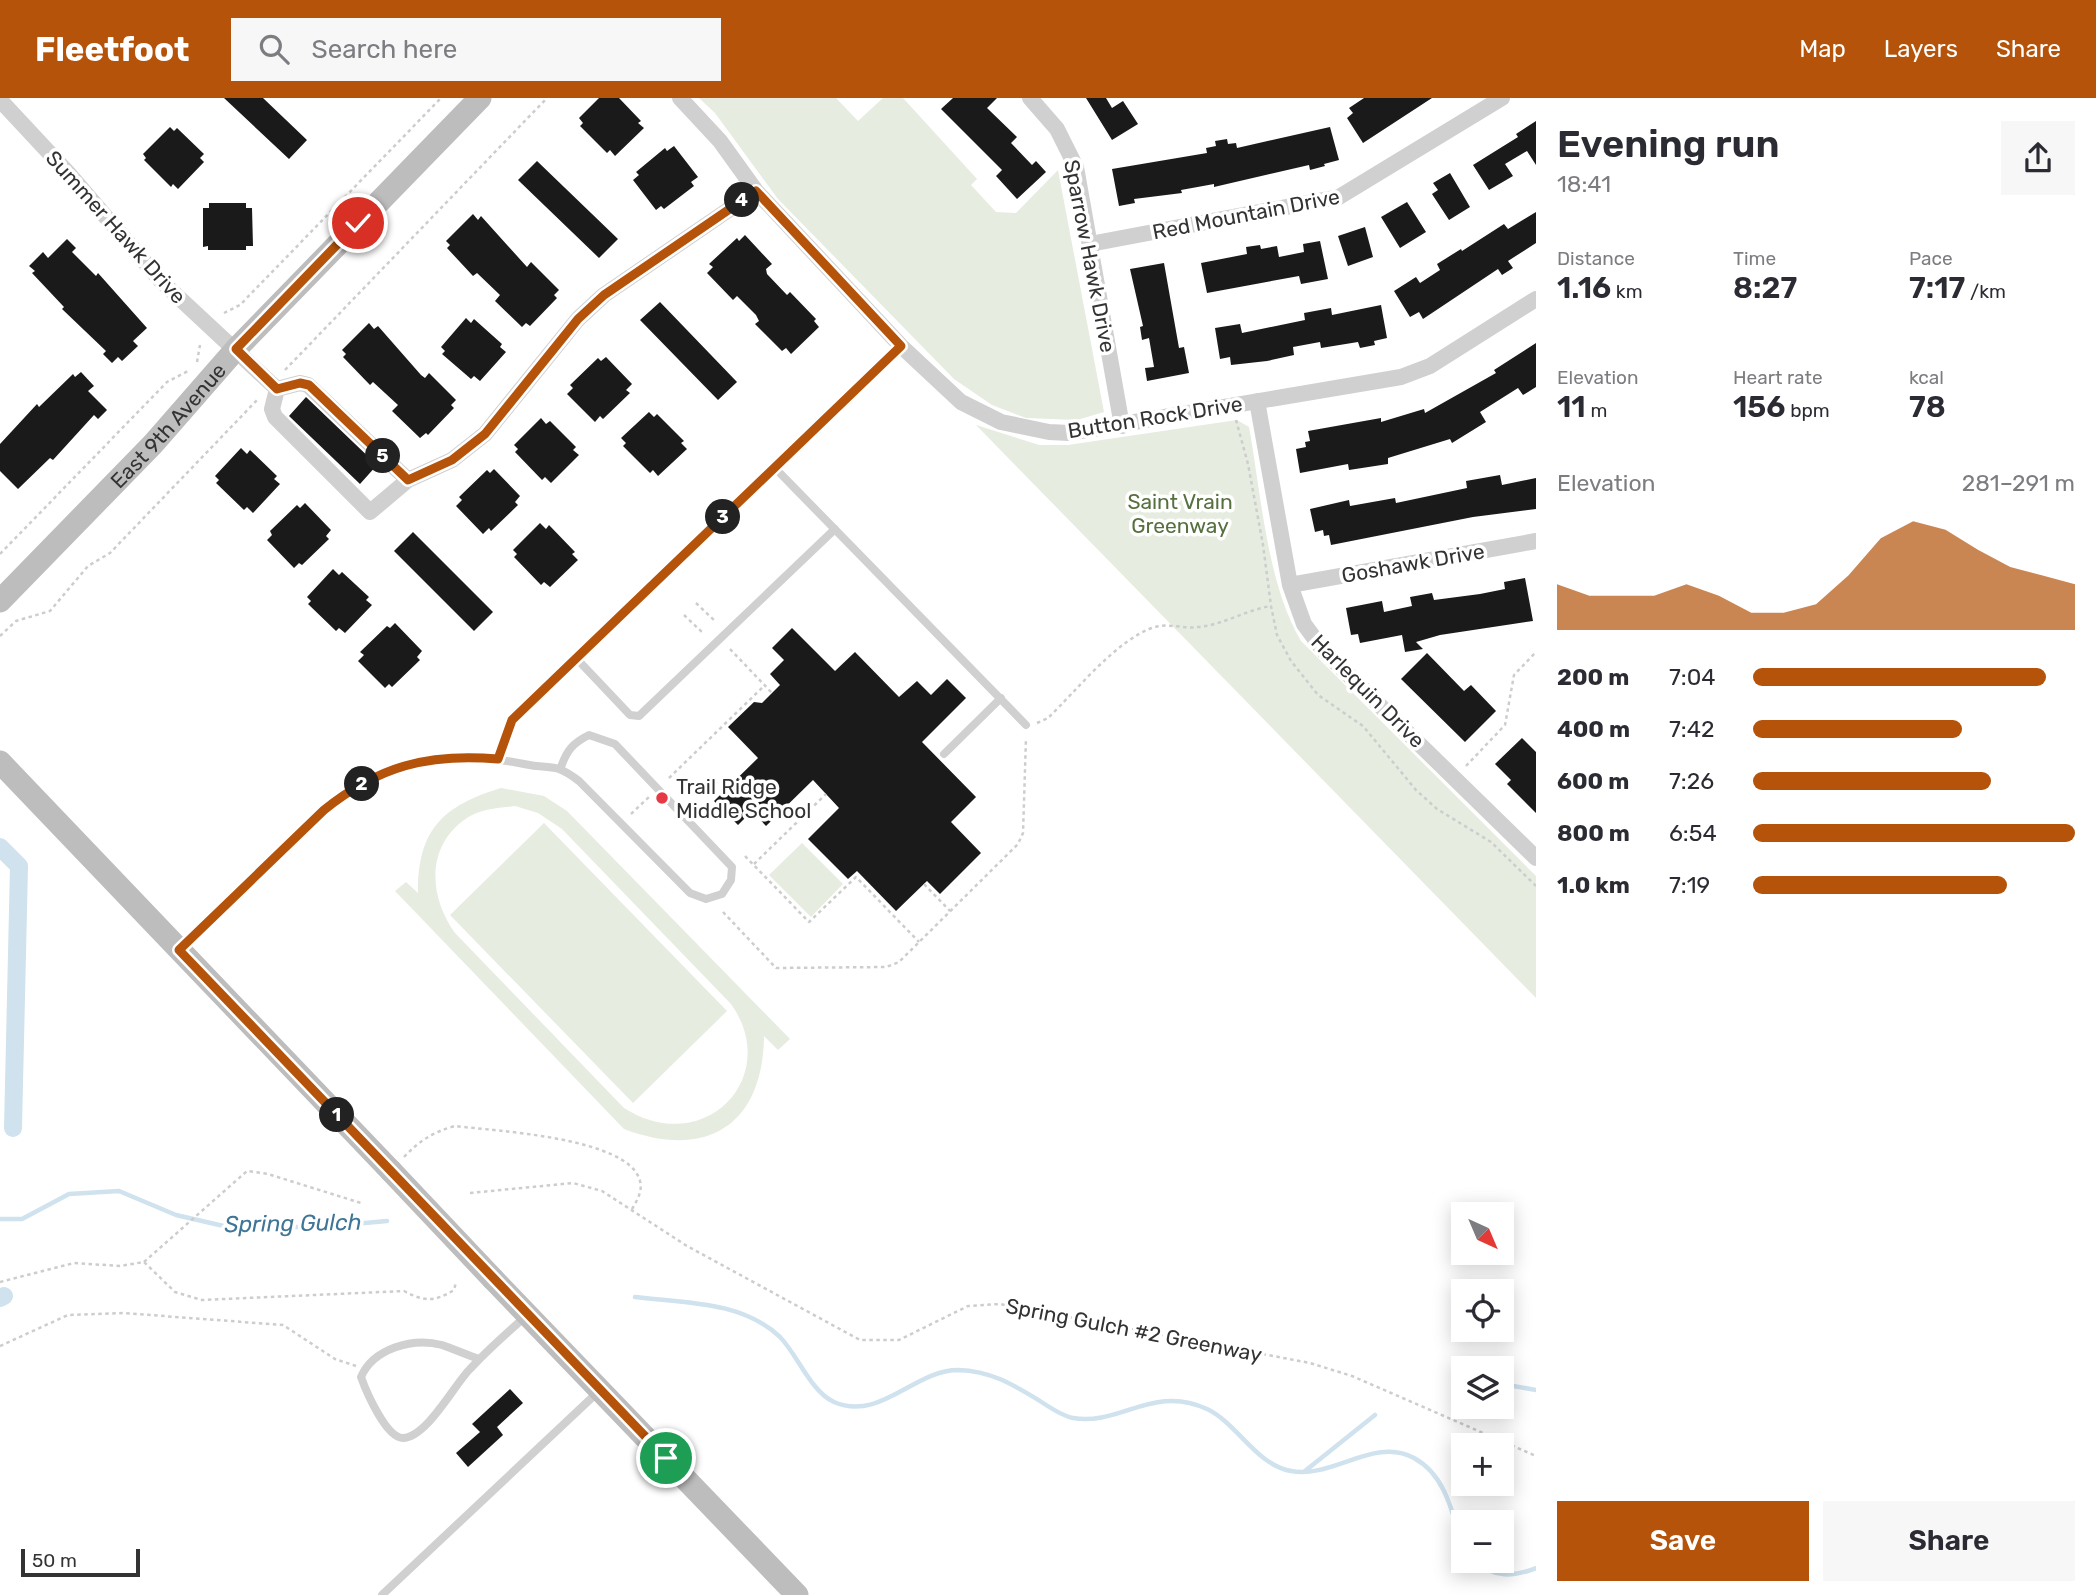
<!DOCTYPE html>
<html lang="en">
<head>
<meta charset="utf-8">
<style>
	:root { --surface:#fff; --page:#f7f7f7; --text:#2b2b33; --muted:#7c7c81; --accent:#b45309 }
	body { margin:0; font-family:Rubik,sans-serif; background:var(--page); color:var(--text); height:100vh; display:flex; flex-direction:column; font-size:26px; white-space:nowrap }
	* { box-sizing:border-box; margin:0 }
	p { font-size:23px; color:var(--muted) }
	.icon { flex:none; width:38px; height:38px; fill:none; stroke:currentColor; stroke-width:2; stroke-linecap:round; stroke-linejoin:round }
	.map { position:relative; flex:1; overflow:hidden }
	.sheet { display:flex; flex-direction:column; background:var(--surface); width:560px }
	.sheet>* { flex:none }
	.needle { width:46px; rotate:136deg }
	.controls { position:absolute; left:1451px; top:1104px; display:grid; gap:14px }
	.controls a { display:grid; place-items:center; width:63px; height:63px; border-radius:0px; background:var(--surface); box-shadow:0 4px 18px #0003; font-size:35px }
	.scale { position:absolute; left:21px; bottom:18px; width:119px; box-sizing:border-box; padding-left:7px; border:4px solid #333; border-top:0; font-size:19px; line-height:24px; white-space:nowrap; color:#333; -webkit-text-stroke:5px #fff; paint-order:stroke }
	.pin { position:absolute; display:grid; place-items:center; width:60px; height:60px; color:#fff; margin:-30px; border:4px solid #fff; border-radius:50%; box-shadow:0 2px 7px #0007 }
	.km { position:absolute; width:35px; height:35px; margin:-18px; border-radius:50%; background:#222; color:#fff; font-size:19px; line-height:35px; text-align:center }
	.round { display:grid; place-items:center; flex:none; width:74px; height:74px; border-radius:0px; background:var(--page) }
	.head { display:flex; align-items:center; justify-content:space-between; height:119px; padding:0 21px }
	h1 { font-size:38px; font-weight:600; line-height:52px }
	.figures { display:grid; grid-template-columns:repeat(3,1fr); gap:10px; height:119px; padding:7px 21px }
	.figures div { display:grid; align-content:center }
	.figures b { font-size:30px; font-weight:600 }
	.figures small { font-size:19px; font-weight:400 }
	.figures p { font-size:19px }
	.chart { height:196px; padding:14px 21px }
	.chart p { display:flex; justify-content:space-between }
	.chart svg { width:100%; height:126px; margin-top:7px; fill:var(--accent); opacity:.7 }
	.primary-button { display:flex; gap:14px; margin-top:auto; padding:14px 21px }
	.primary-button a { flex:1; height:80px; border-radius:0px; background:var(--accent); color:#fff; font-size:28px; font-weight:600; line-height:80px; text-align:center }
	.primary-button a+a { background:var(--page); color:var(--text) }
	ul { padding:0 21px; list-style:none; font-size:23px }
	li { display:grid; grid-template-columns:112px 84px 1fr; align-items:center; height:52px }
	li i { height:18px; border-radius:9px; background:var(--accent) }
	header { display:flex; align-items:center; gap:42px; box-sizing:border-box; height:98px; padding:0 35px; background:var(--accent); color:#fff }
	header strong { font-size:33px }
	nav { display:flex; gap:38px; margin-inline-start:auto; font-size:24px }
	.search { width:490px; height:63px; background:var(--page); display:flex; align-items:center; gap:18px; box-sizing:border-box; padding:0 24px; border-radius:0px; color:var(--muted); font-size:26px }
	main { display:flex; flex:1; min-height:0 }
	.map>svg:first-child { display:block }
	.green { fill:#e6ecdf; fill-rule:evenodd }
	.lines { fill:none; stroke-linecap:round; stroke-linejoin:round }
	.stream { stroke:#cfe2ee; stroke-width:4.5 }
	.canal { stroke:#cfe2ee; stroke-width:18 }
	.building { fill:#1a1a1a }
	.path { stroke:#cdcdcd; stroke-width:2.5; stroke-dasharray:3.5 3.5; stroke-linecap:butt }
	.service { stroke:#d0d0d0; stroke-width:8 }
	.minor { stroke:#d0d0d0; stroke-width:16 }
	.secondary { stroke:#bdbdbd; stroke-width:23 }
	.secondary-bridge { stroke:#bdbdbd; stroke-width:23 }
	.route-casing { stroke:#fff; stroke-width:14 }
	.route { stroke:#b45309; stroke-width:9 }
	.poi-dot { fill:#e63946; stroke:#fff; stroke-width:2.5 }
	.labels { text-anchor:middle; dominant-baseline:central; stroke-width:7; stroke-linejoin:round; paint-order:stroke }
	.street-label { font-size:21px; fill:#333; stroke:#fff }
	.park-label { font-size:21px; fill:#56703f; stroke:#fff }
	.poi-label { font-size:21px; fill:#333; stroke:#fff; text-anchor:start }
	.water-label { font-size:23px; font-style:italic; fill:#3f7597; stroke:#fff }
</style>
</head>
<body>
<header>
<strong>Fleetfoot</strong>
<div class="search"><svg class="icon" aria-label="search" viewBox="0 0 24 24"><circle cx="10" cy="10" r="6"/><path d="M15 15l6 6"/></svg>Search here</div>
<nav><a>Map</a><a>Layers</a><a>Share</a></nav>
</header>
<main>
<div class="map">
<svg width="1536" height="1497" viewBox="0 0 1536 1497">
	<rect width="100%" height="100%" fill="#fff"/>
	<path class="green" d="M699 0H836L858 23 883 0H903L977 81 971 87 996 114 1016 115 1058 72 1104 314 1077 322 1026 320 992 307 954 281 778 101 715 15Z
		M1237 322 1249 329C1261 395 1267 486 1301 543L1536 778V900L976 327 1039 347H1068Z
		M501 690 544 698 567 713 790 941 778 952 764 938C763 1028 706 1062 624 1031L395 793 406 784 418 795C418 732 442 708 501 690ZM515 708 538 715 562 731 731 906C783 979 704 1061 624 1010L455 835C429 799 425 748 467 720 480 711 500 710 515 708Z
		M544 725 727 913 633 1005 450 817Z
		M802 745 843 786 811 819 769 777Z"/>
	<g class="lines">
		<path class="stream" d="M0 1121H22L69 1096 119 1093 176 1117 228 1129H321L387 1123
			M635 1199C685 1205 742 1203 780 1239 797 1256 811 1294 834 1304 880 1324 914 1272 958 1272 991 1273 1012 1286 1040 1303 1049 1309 1062 1318 1073 1320 1120 1328 1153 1286 1207 1311 1237 1325 1256 1367 1291 1373 1332 1381 1375 1338 1414 1360 1447 1378 1453 1418 1463 1450
			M1502 1286 1536 1292
			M1457 1289H1463
			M1305 1373 1375 1317
			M1475 1463C1494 1480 1514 1479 1536 1470"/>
		<path class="canal" d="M0 749 19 768 13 1030
			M0 1200 4 1198"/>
	</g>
	<path class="building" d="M224 0H263L307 42 289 61Z
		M599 0H619L641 23 638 25 644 30 615 58 610 52 607 55 580 28 583 25 579 20Z
		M953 0H997L987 10 1017 39 1011 45 1032 67 1036 63 1046 74 1017 101 996 78 1002 72 941 11Z
		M1086 0H1106L1112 10 1123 3 1138 26 1112 42Z
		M1364 0H1432L1363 45 1347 20 1353 15 1349 10Z
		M1536 23V67L1527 53 1505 66 1513 78 1489 92 1473 67 1518 39 1516 36Z
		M170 29 174 33 177 30 204 56 200 60 204 64 178 91 173 86 171 89 144 62 146 60 143 56Z
		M1330 29 1339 62 1324 66 1325 68 1310 72 1309 67 1214 89V86L1181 92 1182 95 1134 101 1135 105 1119 108 1112 71 1207 55 1206 50 1216 48 1215 43 1227 41 1228 46 1236 45 1237 50Z
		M674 48 698 79 691 84 694 88 664 111 661 108 656 112 633 82 639 77 636 74 665 50 667 53Z
		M537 63 618 141 599 160 518 82Z
		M1450 75 1470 109 1449 122 1432 96 1438 92 1433 85Z
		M1407 104 1426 134 1400 150 1381 119Z
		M209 105H246V110H252L253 148H246V152H208V148L203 149V110H209Z
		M1536 114V145L1508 163 1513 170 1502 177 1498 171 1423 221 1419 214 1410 219 1394 193 1416 179 1420 185 1440 172 1437 166 1461 151 1462 153 1504 126 1508 131Z
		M473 116 478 122 481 118 527 169 531 164 559 192 554 197 557 200 530 228 526 225 522 229 495 203 500 197 477 175 473 178 447 150 450 147 446 143Z
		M1365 129 1373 159 1348 168 1338 138Z
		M745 137 772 166 766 171 767 176 787 197 790 194 816 221 814 223 819 229 791 256 786 250 782 253 755 226 759 223 756 217 737 198 733 202 707 175 713 169 709 166 737 140 739 143Z
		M67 141 76 150 72 154 96 178 98 175 147 230 133 243 138 248 122 263 118 259 112 265 103 256 106 253 62 211 64 209 32 175 35 173 29 168 43 154 48 160Z
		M1320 143 1328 181 1301 186 1299 178 1207 195 1201 165 1247 156 1246 149 1260 147 1261 151 1277 148 1279 159 1304 154 1303 146Z
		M1164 165 1179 250 1184 249 1189 275 1147 283 1145 270 1154 269 1149 240 1142 242 1140 229 1143 228 1130 171Z
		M660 204 737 284 718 302 640 222Z
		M1381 207 1387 240 1374 243 1375 247 1360 250 1358 244 1321 250 1320 244 1293 249 1294 257 1267 263 1231 267 1230 259 1220 261 1215 230 1240 226 1242 235 1305 222 1304 215 1331 210 1332 217Z
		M466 220 471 225 474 221 502 246 500 249 506 254 480 283 474 278 471 281 442 256 445 253 441 249Z
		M369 225 374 231 378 228 421 277 425 280 429 275 456 302 451 307 454 310 428 337 426 335 420 340 392 313 398 307 373 284 370 287 343 259 346 256 342 252Z
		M1536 245V289L1523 297 1518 290 1480 314 1486 324 1452 345 1450 341 1388 360V366L1349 372 1348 366 1300 375 1296 351 1306 349 1305 344 1310 343 1308 333 1381 320V324L1424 311 1425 315 1496 275 1494 272Z
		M606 259 632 286 626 292 630 295 603 321 600 318 595 324 567 296 573 290 570 287 598 260 601 263Z
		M81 274 94 288 88 293 107 312 98 321 94 317 53 362 50 360 18 391 0 373V346L37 306 39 309 73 276 75 279Z
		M306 299 377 367 360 386 289 318Z
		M649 314 654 319 657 316 684 343 681 345 687 351 658 378 653 372 650 375 623 348 626 345 621 340Z
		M541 320 546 326 550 323 576 349 573 352 579 357 551 385 545 379 542 382 515 354 518 351 514 347Z
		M241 350 247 356 250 352 277 378 274 381 280 386 253 415 247 409 244 412 216 385 219 382 215 378Z
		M494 371 520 398 515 404 518 407 491 433 489 430 483 436 456 408 462 402 459 399 487 372 490 375Z
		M1500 377 1502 387 1536 380V411L1473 419 1331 447 1329 437 1324 438 1323 432 1315 434 1310 411 1349 402 1350 408 1395 400 1396 405 1467 390 1466 383Z
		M305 405 331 432 326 438 329 441 302 467 299 465 294 470 267 442 272 437 270 433 297 407 300 410Z
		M540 425 546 431 549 427 575 454 572 456 578 462 550 489 544 484 541 487 514 459 517 456 513 452Z
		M413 434 493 514 474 533 394 453Z
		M333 471 339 477 342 474 369 499 366 502 372 507 345 535 339 530 336 533 308 506 311 503 307 499Z
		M1525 480 1533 523 1440 537 1416 544 1423 551 1405 554 1402 537 1360 545 1358 536 1351 537 1346 510 1382 503 1384 514 1412 508 1410 499 1432 495 1434 502 1480 496 1505 491 1504 484Z
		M395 525 422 553 417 559 420 562 392 589 389 586 385 590 358 563 364 557 360 554 387 528 390 530Z
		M792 530 835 573 855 554 899 599 917 583 931 597 947 581 966 600 922 644 976 699 951 724 981 755 940 796 927 783 896 813 857 773 848 781 808 741 839 710 813 682 766 728 752 713 738 727 714 703 758 660 728 629 754 604 762 605 780 587 770 576 784 562 772 550Z
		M1427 555 1464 593 1471 587 1496 613 1465 644 1401 581Z
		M1522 640 1536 654V715L1507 686 1511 682 1495 666Z
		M510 1291 523 1305 497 1329 503 1337 468 1369 456 1355 480 1334 472 1326Z"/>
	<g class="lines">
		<path class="path" d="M224 215 240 207 441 0
			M197 264 200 247
			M285 272 547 0
			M1236 322 1248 366 1263 447 1271 508 1277 537 1291 563 1318 597 1363 628 1416 692 1437 711 1491 744 1536 788
			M0 456 167 284 190 272
			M696 505 716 524
			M684 517 704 536
			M0 538 16 523 50 513 88 468 110 455 259 300
			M730 551 772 595
			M1037 625 1048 620C1076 593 1118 540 1155 529 1169 525 1184 531 1198 529 1223 527 1246 512 1271 508
			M1466 668 1505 627 1514 577 1536 554
			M669 680 765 587
			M631 716 650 698
			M745 758 809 824 856 779 919 844
			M754 766 826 696
			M924 786 950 813
			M723 814 776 870 886 869 899 864 1018 746 1023 735 1026 640
			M404 1059C419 1043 433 1034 455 1028 494 1033 629 1039 640 1083 643 1094 636 1104 631 1113
			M470 1095 573 1085 602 1093 687 1148 860 1242H899L968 1208 1000 1206 1310 1265 1352 1278 1536 1358
			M144 1164 247 1073 268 1076 361 1105
			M0 1184 74 1165 120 1168 144 1164 175 1194 202 1202 404 1193C425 1204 434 1204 454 1192L456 1184
			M0 1248 68 1217 123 1215 283 1227 335 1261 356 1268"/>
		<path class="service" d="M774 369 1026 627
			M576 560 630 617 639 618 835 431
			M944 656 1001 600
			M498 661 512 622 901 248
			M180 851 324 712C388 661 444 650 524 666 552 672 555 664 579 683L690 795 706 801 722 796 731 782 732 769 615 646 589 637C573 645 567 652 561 669
			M479 1261C467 1257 454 1251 442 1247 412 1239 373 1251 361 1279 366 1293 386 1340 403 1340 427 1339 454 1287 470 1271 487 1252 507 1235 526 1218
			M382 1497 599 1293"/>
		<path class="minor" d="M680 0 720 43 756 93 901 248 961 304 1001 324 1049 334 1069 335 1401 279 1430 268 1536 201
			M1030 0 1057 31 1076 69 1122 328
			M0 2 69 76 161 183 277 291
			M1090 146 1339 99 1502 0
			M1257 303 1290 487 1304 526 1323 552 1536 760
			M408 382 308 287 300 285 277 291 272 311 275 319 370 414 408 382 452 362 485 336 578 221 604 197 756 93
			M1290 487 1536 443"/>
		<g class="secondary">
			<path id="s1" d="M0 503 153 346 236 251 480 0"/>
			<path d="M0 664 391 1073"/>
			<path d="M493 1181 797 1497"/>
		</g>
		<path class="secondary-bridge" d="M391 1073 493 1181"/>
	</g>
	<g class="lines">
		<defs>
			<path id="route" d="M358 125 236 251 277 291 300 285 309 287 408 382 452 362 485 336 578 221 604 197 756 93 901 248 512 622 498 661C428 655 379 668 324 712L179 852 666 1360"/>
		</defs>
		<use href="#route" class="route-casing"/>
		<use href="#route" class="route"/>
	</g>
	<circle class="poi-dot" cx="662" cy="700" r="7"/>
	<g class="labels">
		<g class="street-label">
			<text transform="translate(1246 116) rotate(-11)">Red Mountain Drive</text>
			<text transform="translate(116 129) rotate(48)">Summer Hawk Drive</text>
			<text transform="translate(1090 158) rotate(79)">Sparrow Hawk Drive</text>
			<text transform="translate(1155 319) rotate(-9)">Button Rock Drive</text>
			<text stroke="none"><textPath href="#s1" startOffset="243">East 9th Avenue</textPath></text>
			<text transform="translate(1413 465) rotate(-10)">Goshawk Drive</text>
			<text transform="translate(1368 593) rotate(45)">Harlequin Drive</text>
			<text transform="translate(1134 1232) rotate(11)">Spring Gulch #2 Greenway</text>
		</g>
		<g class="park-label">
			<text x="1180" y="403">Saint Vrain<tspan x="1180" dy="24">Greenway</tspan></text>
		</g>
		<g class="poi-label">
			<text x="676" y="688">Trail Ridge<tspan x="676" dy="24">Middle School</tspan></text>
		</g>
		<g class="water-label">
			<text transform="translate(293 1125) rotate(-1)">Spring Gulch</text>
		</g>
	</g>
</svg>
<div class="controls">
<a><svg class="needle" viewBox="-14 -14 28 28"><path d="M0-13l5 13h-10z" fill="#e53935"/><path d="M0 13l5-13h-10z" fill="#7c7c81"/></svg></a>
<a><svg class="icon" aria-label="locate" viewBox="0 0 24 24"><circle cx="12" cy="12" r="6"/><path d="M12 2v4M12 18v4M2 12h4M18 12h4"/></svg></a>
<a><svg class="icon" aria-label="layers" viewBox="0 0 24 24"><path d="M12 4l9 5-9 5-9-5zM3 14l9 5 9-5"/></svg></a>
<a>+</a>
<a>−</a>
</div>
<div class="scale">50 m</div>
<div class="pin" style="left:666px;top:1360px;background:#1e9e55"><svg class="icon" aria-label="arrive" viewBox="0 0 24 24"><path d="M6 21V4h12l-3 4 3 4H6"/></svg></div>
<div class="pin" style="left:358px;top:125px;background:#d93025"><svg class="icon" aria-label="check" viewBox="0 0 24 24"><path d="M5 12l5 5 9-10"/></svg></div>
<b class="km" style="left:337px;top:1017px">1</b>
<b class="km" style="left:362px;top:686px">2</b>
<b class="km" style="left:723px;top:419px">3</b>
<b class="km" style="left:742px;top:102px">4</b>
<b class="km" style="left:383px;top:358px">5</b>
</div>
<section class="sheet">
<div class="head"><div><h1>Evening run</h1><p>18:41</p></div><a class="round"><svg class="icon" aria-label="share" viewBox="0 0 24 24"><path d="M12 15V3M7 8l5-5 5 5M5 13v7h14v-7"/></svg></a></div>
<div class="figures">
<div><p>Distance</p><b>1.16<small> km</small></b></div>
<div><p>Time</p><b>8:27</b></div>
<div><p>Pace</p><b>7:17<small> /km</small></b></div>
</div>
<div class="figures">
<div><p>Elevation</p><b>11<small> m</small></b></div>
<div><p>Heart rate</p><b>156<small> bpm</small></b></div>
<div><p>kcal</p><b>78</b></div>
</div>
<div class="chart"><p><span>Elevation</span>281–291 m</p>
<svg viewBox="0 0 160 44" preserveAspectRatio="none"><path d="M0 44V28L10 32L20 32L30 32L40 28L50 32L60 38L70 38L80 35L90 25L100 12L110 6L120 9L130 16L140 22L150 25L160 28V44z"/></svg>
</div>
<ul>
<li><b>200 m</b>7:04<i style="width:91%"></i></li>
<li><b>400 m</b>7:42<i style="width:65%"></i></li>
<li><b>600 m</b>7:26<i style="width:74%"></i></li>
<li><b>800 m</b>6:54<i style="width:100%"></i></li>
<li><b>1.0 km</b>7:19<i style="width:79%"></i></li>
</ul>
<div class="primary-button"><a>Save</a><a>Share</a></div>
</section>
</main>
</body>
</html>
